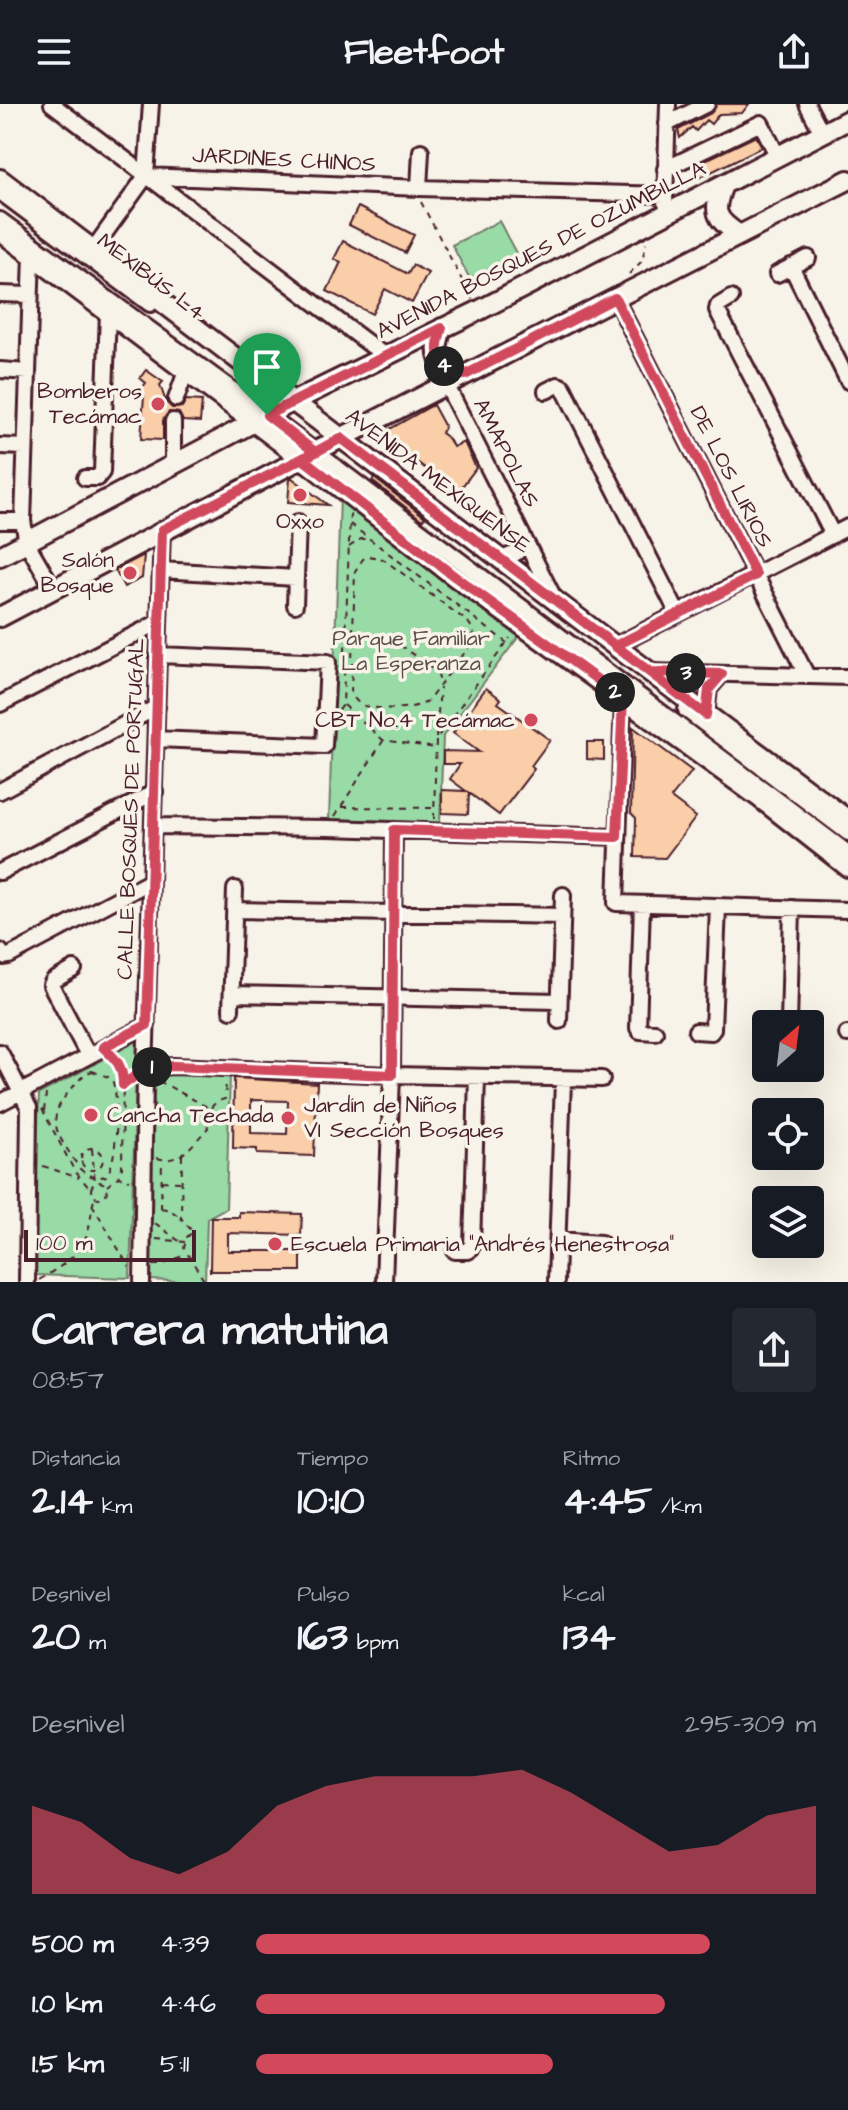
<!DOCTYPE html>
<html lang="es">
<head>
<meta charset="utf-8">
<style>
	:root { --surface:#171b24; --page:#242831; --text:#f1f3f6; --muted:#9ea1a6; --accent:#d1495b }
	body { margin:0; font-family:"Architects Daughter",sans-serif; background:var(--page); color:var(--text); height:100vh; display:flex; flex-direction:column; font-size:30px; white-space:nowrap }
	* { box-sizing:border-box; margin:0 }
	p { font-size:26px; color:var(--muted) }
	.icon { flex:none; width:44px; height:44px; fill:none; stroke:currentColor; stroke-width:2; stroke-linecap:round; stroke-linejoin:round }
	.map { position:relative; height:1178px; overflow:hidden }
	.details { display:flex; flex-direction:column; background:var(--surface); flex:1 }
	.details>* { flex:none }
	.needle { width:52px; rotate:28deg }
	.controls { position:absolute; left:752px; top:906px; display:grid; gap:16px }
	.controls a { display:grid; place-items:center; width:72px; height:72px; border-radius:8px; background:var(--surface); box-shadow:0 8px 32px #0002; font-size:40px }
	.scale { position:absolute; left:24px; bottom:20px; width:172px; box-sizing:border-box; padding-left:8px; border:4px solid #4a1f2b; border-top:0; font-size:22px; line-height:28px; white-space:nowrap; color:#4a1f2b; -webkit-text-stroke:6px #f7f3e8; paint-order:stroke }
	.pin { position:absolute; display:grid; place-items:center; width:68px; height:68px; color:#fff; margin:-82px -34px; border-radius:50% 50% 50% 0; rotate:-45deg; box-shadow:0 0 8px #0007 }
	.pin .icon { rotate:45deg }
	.km { position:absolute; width:40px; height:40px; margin:-20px; border-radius:50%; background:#222; color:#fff; font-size:22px; line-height:40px; text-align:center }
	.round { display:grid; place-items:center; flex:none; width:84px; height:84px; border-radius:8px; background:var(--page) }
	.head { display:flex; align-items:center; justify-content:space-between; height:136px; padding:0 32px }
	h1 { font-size:44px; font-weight:700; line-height:60px }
	.metrics { display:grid; grid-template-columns:repeat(3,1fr); gap:12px; height:136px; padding:8px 32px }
	.metrics div { display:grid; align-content:center }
	.metrics b { font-size:40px; font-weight:700 }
	.metrics small { font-size:22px; font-weight:400 }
	.metrics p { font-size:22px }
	.chart { height:224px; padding:16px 32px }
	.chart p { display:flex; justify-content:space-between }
	.chart svg { width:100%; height:144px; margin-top:8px; fill:var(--accent); opacity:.7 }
	ul { padding:0 32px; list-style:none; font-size:26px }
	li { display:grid; grid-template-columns:128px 96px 1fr; align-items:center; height:60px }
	li i { height:20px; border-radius:10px; background:var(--accent) }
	header { display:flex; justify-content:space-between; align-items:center; height:104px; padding:0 32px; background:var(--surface); font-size:36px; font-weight:700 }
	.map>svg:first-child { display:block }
	.green { fill:#98dba7; stroke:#717d69; stroke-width:2 }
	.building { fill:#f9cea8; stroke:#4a1f2b; stroke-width:2; fill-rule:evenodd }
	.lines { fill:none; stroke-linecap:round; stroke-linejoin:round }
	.minor-casing { stroke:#4a1f2b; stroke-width:20 }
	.major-casing { stroke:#4a1f2b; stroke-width:24 }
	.path { stroke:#4a1f2b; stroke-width:2; stroke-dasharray:6 6; stroke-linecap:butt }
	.minor { stroke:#f7f3e8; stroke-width:14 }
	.major { stroke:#f7f3e8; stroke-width:18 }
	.route-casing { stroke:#fff; stroke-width:16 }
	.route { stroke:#d1495b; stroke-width:10 }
	.poi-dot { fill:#d1495b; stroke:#f7f3e8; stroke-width:3 }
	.labels { text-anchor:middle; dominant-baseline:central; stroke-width:7; stroke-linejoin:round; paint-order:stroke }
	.street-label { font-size:22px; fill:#4a1f2b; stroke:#f7f3e8 }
	.poi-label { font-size:22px; fill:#4a1f2b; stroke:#f7f3e8; text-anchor:end }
	.park-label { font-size:22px; fill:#5e4e4a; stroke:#f7f3e8 }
</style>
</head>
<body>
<header><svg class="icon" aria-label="menu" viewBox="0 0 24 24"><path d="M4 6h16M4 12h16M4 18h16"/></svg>Fleetfoot<svg class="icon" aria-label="share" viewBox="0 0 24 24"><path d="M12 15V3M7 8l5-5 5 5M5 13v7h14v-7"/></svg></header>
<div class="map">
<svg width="848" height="1178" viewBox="0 0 848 1178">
	<rect width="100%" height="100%" fill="#f7f3e8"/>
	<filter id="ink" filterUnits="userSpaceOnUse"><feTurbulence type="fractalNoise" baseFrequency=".0125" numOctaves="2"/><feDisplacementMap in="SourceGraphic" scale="16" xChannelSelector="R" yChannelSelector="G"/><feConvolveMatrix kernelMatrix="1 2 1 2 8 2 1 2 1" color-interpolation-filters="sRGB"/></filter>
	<g filter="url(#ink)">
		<path class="green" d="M499 117 517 151 470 175 452 141Z
			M340 393 520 531 443 632 440 719 329 715Z
			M137 937 130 1174 33 1171 39 990Z
			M155 968 230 971 226 1104 207 1114 205 1178 147 1176Z"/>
		<path class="building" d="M717 0H749L742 9 719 10 711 20 706 16 696 27 692 23 680 34 678 26 711 9Z
			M756 32 762 43 699 74 693 62Z
			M358 103 414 131 405 149 349 121Z
			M343 137 408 170 413 161 428 169 412 199 385 185 372 210 327 187 341 158 334 155Z
			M146 266 163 278 160 281 166 298 172 304 182 303 186 296 202 297 200 318 183 317 179 309 169 308 163 316V336L141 335 144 291 139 288 146 279 140 274Z
			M433 301 445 323 441 329 449 335 453 343 464 338 476 364 457 389 381 330Z
			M290 374H292L328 401 288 398Z
			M374 374 425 413 422 416 372 377Z
			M144 451 142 474 124 483 115 466Z
			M486 584 501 595 498 599 550 636 531 662 534 665 499 711 469 689 468 710 442 709V686L466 687 450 675 460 660H443V647L479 648 453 629Z
			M633 623 692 667 671 694 696 713 665 754 635 753 636 714 631 709Z
			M587 638H604V656L587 655Z
			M234 974 317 979 314 1052 257 1050V1045L233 1044ZM251 996 288 997 287 1030 251 1029Z
			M239 1108 302 1110 301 1131 228 1129V1147H301V1167H210L211 1113H239Z"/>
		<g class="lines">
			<defs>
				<path id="minor" d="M52 0 385 252
					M807 0 822 29
					M667 20 707 0
					M665 65 761 19 778 53
					M146 72 419 84 665 91
					M419 84 421 47
					M0 88 150 200
					M665 98 668 0
					M0 116 267 311 848 749
					M92 147 146 72 151 0
					M32 151 23 417 27 439 53 484
					M791 162 848 277
					M777 170 808 154
					M0 190 30 191
					M615 194 807 572
					M731 194 718 202 717 206 833 431
					M0 266 28 268
					M446 280 554 494
					M546 287 558 281 563 283 678 510
					M176 295 186 267
					M0 342 24 343
					M173 362V317
					M85 374H97L102 368 108 209
					M0 417H23
					M502 455 516 449 526 439
					M161 466 296 474
					M295 501 298 418
					M615 542 848 423
					M650 568 848 573
					M623 594 616 799 848 806
					M0 600 159 518
					M686 606 848 729
					M706 611 709 585 722 570
					M156 635 324 642 328 558 159 551
					M0 687 157 603
					M154 722 328 724 617 733
					M0 768 155 688
					M642 800 638 924 640 927 655 928
					M234 806 562 812
					M0 847 4 853 9 852 151 777
					M74 865 53 877 51 881 88 951
					M232 890 559 897
					M231 906 235 785
					M559 917 563 791
					M789 920 792 804
					M696 927 711 928 713 925 718 803
					M847 930H848
					M0 948 29 1004 27 1178
					M146 964 174 962 392 971 602 975
					M0 999 147 921
					M558 1136 601 1139
					M455 1147H468L472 1142 477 973
					M142 1178 145 969 162 426
					M384 1178 392 971 394 726
					M556 1178 563 976"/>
				<path id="major" d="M0 75 615 542 848 716
					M723 81C713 107 714 114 738 130
					M0 127 303 355 454 472 760 694 848 763
					M442 224C433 250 436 265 465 271
					M0 452 292 298 478 207 848 16
					M0 513 341 334 848 76"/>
			</defs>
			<use href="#minor" class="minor-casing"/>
			<use href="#major" class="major-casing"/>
			<path class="path" d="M421 98 472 195
				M629 170 642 157 646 139
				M350 420 507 539
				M349 443 361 435H369
				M369 452 383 455 468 518 474 527 472 539 428 597C418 606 378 606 365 602 358 600 355 596 351 589L355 467 363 455Z
				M390 534 437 568 440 578
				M344 601 383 636 436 644
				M339 606 343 601 350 410
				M436 634 440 584
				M342 703 435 704
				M335 712 383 637
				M434 715 436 635 510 534
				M115 954 123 966 122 1064 118 1073
				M92 967 111 974C120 987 118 1060 106 1072 95 1075 87 1072 79 1064 62 1035 42 1019 68 989 76 980 81 971 92 967Z
				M159 977 209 1004
				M117 985 131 974
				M42 1005 74 1066 91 1086
				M44 1007 46 990
				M81 1055a11 11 0 1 1 22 0a11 11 0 1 1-22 0Z
				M92 1045 95 1078
				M182 1051 181 1114 193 1128 187 1133 184 1144 205 1178
				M157 1054C181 1061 193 1039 208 1024 205 1009 211 998 225 995L226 977
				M43 1062 79 1074
				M162 1077 180 1078
				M91 1086a8 8 0 1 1 16 0a8 8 0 1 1-16 0Z
				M107 1082 118 1073 129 1076
				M92 1100 129 1163
				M161 1104 162 1057
				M161 1104 170 1106 180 1113
				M155 1119 179 1137
				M156 1135 185 1138
				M153 1161H161L185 1151
				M39 1176C58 1164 79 1153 87 1131 91 1119 91 1105 95 1092"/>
			<use href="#minor" class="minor"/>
			<use href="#major" class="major"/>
		</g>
	</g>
	<g class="lines" filter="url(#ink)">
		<defs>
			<path id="route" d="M267 311 315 348 162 426 147 921 103 943C117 956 123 962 123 981L146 964 174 962 392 971 394 726 617 733 623 594 454 472 303 355 341 334 650 568 722 570 709 585 706 611 615 542 756 471 615 194 465 271C437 265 433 250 442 224L267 311"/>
		</defs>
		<use href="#route" class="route-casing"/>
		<use href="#route" class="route"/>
	</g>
	<g class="poi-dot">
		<circle cx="158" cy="300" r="8"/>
		<circle cx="300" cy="391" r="8"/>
		<circle cx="130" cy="469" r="8"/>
		<circle cx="531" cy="616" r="8"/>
		<circle cx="91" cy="1011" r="8"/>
		<circle cx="288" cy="1014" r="8"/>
		<circle cx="275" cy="1140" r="8"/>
	</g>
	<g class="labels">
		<g class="street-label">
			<text transform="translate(284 56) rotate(3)">JARDINES CHINOS</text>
			<text transform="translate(541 146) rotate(-27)">AVENIDA BOSQUES DE OZUMBILLA</text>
			<text transform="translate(151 173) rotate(37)">MEXIBÚS L4</text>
			<text transform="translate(506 349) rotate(63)">AMAPOLAS</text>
			<text transform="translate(731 373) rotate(63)">DE LOS LIRIOS</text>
			<text transform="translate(438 377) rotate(37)">AVENIDA MEXIQUENSE</text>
			<text transform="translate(131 705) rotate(-88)">CALLE BOSQUES DE PORTUGAL</text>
		</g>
		<g class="poi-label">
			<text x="142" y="287">Bomberos<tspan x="142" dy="25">Tecámac</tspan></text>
			<text x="300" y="417" text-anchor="middle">Oxxo</text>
			<text x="114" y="456">Salón<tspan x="114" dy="25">Bosque</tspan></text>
			<text x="515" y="616">CBT No.4 Tecámac</text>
			<text x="304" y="1001" text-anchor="start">Jardín de Niños<tspan x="304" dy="25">VI Sección Bosques</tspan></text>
			<text x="107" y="1011" text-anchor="start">Cancha Techada</text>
			<text x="291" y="1140" text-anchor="start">Escuela Primaria "Andrés Henestrosa"</text>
		</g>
		<g class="park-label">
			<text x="411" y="534">Parque Familiar<tspan x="411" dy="25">La Esperanza</tspan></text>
		</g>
	</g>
</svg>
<div class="controls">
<a><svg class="needle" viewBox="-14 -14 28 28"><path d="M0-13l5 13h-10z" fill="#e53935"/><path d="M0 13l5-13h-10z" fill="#9ea1a6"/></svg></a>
<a><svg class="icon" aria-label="locate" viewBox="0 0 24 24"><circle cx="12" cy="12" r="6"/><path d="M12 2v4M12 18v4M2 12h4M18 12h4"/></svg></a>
<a><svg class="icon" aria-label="layers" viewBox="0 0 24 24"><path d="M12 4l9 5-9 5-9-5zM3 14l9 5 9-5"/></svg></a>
</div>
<div class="scale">100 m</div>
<div class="pin" style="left:267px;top:311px;background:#1e9e55"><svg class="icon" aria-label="arrive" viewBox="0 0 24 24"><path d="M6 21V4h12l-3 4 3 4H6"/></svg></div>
<b class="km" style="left:152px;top:963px">1</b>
<b class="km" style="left:615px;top:588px">2</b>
<b class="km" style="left:686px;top:569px">3</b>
<b class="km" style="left:444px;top:262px">4</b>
</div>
<section class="details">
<div class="head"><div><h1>Carrera matutina</h1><p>08:57</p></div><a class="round"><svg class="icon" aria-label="share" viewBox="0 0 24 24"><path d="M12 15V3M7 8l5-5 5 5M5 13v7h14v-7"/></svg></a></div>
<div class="metrics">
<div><p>Distancia</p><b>2.14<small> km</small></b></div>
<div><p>Tiempo</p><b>10:10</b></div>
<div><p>Ritmo</p><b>4:45<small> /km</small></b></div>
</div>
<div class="metrics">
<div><p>Desnivel</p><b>20<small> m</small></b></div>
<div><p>Pulso</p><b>163<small> bpm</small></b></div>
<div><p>kcal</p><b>134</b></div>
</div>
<div class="chart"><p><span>Desnivel</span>295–309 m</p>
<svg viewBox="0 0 160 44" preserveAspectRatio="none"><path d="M0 44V17L10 22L20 33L30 38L40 31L50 17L60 11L70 8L80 8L90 8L100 6L110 13L120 22L130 31L140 29L150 20L160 17V44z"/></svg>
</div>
<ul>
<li><b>500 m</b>4:39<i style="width:81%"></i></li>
<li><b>1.0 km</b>4:46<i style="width:73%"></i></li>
<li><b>1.5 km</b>5:11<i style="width:53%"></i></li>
</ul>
</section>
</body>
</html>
